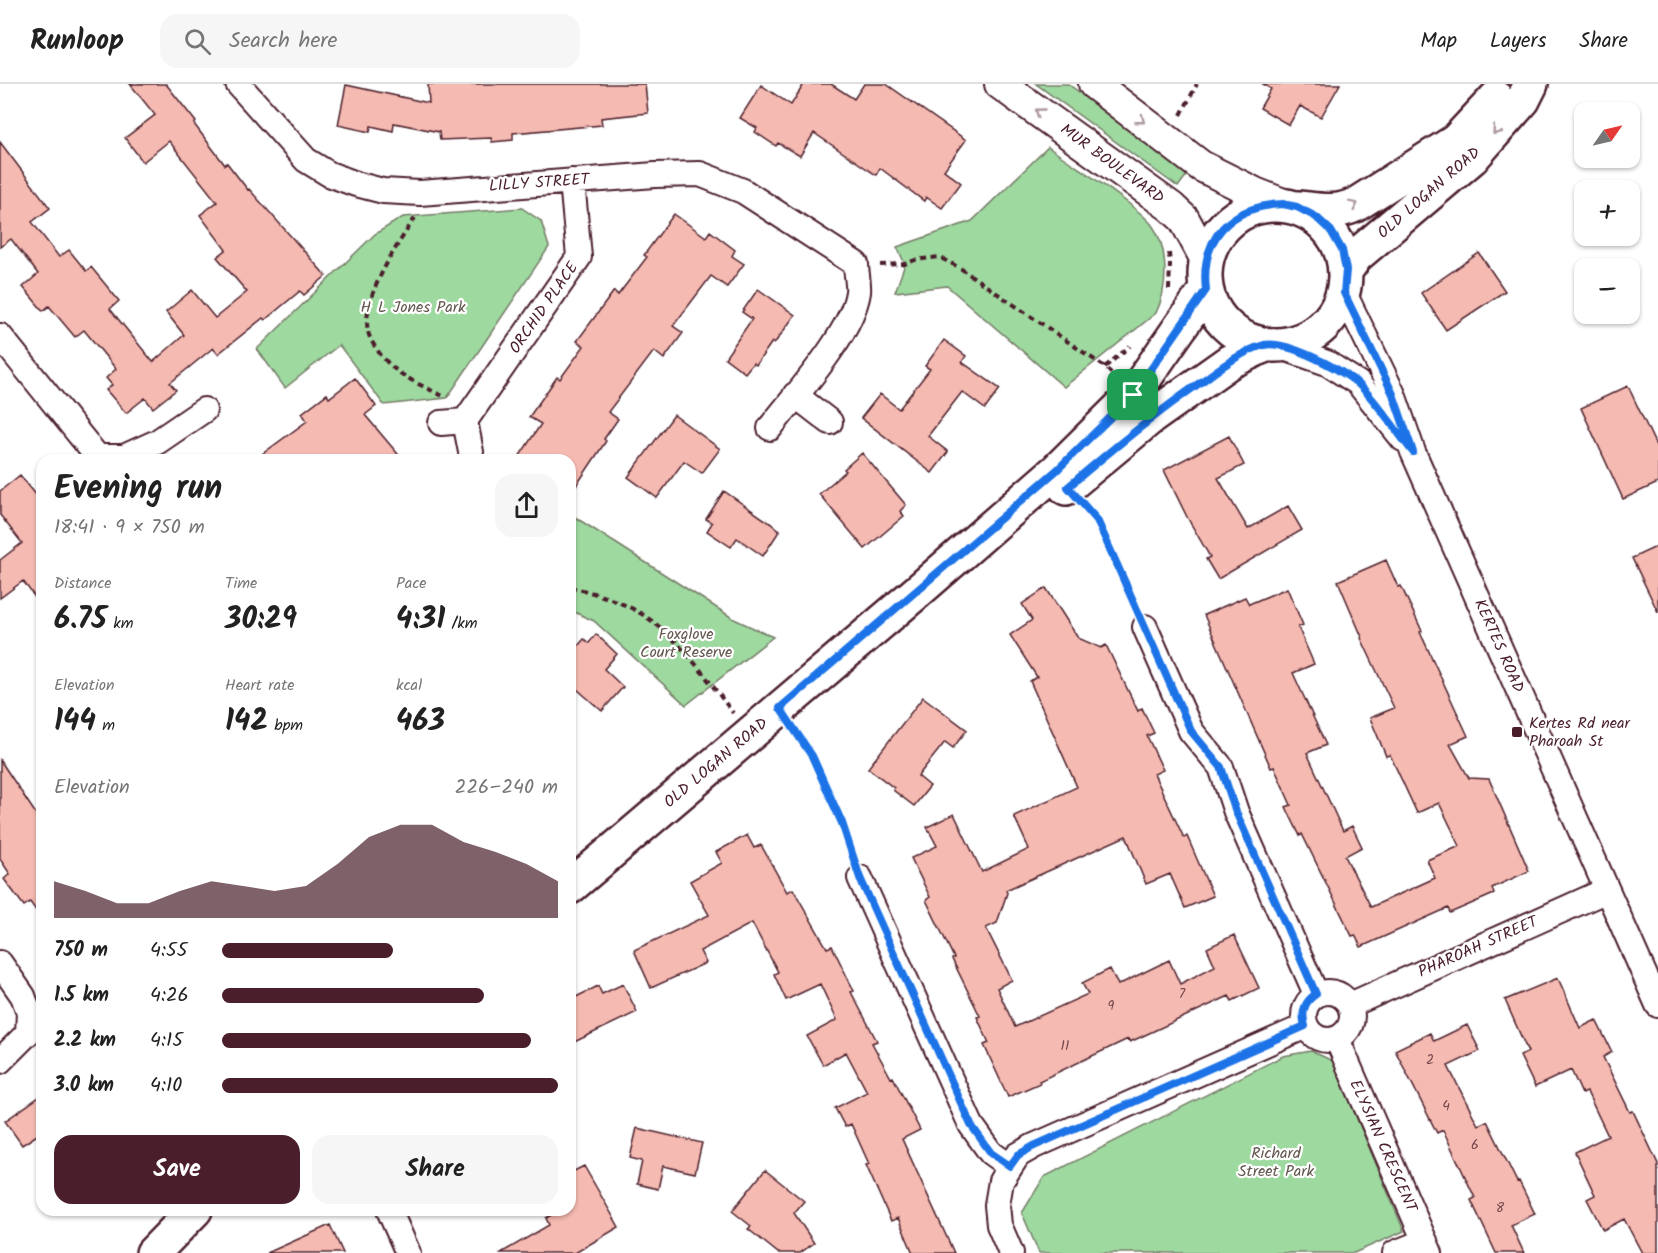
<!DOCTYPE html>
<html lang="en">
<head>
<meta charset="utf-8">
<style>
	:root { --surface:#fff; --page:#f6f6f6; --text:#222; --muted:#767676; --line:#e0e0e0; --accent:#4a1f2b }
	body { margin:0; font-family:Kalam,sans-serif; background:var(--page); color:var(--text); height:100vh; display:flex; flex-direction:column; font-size:22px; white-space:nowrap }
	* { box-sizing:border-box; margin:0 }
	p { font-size:20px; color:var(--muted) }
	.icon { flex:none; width:33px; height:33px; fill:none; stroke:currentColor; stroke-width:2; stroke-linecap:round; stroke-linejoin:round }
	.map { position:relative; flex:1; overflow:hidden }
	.panel { position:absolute; left:36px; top:370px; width:540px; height:762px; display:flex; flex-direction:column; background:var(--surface); border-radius:18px; box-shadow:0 2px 4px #0004 }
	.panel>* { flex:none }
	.needle { width:39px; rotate:56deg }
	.tools { position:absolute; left:1574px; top:18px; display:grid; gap:12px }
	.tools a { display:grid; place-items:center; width:66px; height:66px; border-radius:12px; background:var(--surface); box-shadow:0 2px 4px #0004; font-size:30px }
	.pin { position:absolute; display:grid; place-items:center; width:51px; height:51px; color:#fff; margin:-26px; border-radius:12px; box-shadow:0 3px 9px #0006 }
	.round { display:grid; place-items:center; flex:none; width:63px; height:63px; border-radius:18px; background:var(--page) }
	.overview { display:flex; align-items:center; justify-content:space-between; height:102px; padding:0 18px }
	h1 { font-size:33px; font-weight:800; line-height:45px }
	.stats { display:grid; grid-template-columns:repeat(3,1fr); gap:9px; height:102px; padding:6px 18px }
	.stats div { display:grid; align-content:center }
	.stats b { font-size:30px; font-weight:800 }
	.stats small { font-size:16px; font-weight:400 }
	.stats p { font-size:16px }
	.chart { height:168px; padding:12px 18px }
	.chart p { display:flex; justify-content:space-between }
	.chart svg { width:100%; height:108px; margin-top:6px; fill:var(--accent); opacity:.7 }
	.primary-button { display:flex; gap:12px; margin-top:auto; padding:12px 18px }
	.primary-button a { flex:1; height:69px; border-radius:18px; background:var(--accent); color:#fff; font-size:24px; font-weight:800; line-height:69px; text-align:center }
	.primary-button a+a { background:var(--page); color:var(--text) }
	ul { padding:0 18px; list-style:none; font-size:20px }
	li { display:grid; grid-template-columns:96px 72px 1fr; align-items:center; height:45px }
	li i { height:15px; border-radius:8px; background:var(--accent) }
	header { display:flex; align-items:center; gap:36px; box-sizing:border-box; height:84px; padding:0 30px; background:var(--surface); border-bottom:2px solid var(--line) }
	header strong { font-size:28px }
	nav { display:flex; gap:33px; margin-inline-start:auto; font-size:21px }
	.search { width:420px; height:54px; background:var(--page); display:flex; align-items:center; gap:15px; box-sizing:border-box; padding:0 21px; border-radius:18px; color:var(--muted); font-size:22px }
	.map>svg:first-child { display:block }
	.green { fill:#9ed9a0; stroke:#747c66; stroke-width:1.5 }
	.building { fill:#f5bab1; stroke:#4a1f2b; stroke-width:1.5 }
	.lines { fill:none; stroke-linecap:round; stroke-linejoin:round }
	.minor-casing { stroke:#4a1f2b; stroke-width:28 }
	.tertiary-casing { stroke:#4a1f2b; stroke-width:34 }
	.secondary-casing { stroke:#4a1f2b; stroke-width:38 }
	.path { stroke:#4a1f2b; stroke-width:4; stroke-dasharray:6 4.5; stroke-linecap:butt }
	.minor { stroke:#fff; stroke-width:24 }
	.tertiary { stroke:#fff; stroke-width:30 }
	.secondary { stroke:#fff; stroke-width:33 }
	.oneway { stroke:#ae9aa0 }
	.route-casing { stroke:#fff; stroke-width:12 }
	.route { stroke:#1a73e8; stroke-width:8 }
	.poi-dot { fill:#4a1f2b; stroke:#fff; stroke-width:2 }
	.labels { text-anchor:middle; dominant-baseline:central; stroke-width:4.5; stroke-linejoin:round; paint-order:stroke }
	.number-label { font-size:14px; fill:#75464c }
	.street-label { font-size:16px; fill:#4a1f2b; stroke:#fff }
	.park-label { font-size:16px; fill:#63574e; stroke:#fff }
	.poi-label { font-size:16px; fill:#4a1f2b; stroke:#fff; text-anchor:start }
</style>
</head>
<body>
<header>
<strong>Runloop</strong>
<div class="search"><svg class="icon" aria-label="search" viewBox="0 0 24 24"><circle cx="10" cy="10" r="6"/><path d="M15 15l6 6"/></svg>Search here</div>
<nav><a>Map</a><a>Layers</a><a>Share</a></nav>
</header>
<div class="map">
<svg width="1658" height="1169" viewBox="0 0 1658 1169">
	<rect width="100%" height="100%" fill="#fff"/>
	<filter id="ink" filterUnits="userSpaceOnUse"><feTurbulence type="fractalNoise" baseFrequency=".0167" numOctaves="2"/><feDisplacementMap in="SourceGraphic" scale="12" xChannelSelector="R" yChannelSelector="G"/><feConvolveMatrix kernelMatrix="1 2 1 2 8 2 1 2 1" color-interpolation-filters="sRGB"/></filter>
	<g filter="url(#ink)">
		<path class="green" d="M1036 0H1068L1189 88 1178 103Z
			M1048 63C1075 82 1103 99 1128 119 1136 126 1145 132 1152 141 1169 164 1168 204 1156 229L1064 303 947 202 895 208 905 180 897 163 972 137Z
			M522 124 541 137 549 163 447 314 384 321 339 261 285 304 257 265 375 150 403 133Z
			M570 430 734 535 773 553 686 621 594 537 570 526Z
			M1311 967 1333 977 1404 1147 1354 1169H1039L1022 1129 1044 1093 1283 972Z"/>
		<path class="building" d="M130 0H166L196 38 194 40 225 81 227 79 248 106 249 105 326 192 304 211 300 207 265 236 263 234 218 270 213 264 170 299 176 306 153 324 145 314 126 329 106 306 112 301 106 294 116 285 84 246 75 253 49 222 43 227 23 203 38 190 11 155 0 163V58L50 124 32 138 59 173 69 166 86 187 91 183 119 217 110 225 153 278 184 251 166 228 192 206 215 234 247 208 217 173 226 166 200 131 217 118 169 57 143 78 125 54 155 31Z
			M428 0H645L648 29 601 34 602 41 513 49V56L492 58 491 54 440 56 439 48 394 39 393 47 371 42 370 48 338 41 346 1 429 19Z
			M804 0H831L854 15 864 0H886L966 56 944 86 961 99 942 124 926 113 924 117 880 84 876 91 814 49 800 72 778 59 776 62 755 48 757 44 740 34 761 1 791 21Z
			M1263 0H1340L1321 33 1300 22 1289 41 1260 24 1271 5Z
			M674 130 706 153 710 147 735 166 732 172 744 180 727 203 711 192 673 242 683 249 664 275 654 267 608 328 618 335 604 355 606 357 570 411V376H517L541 340 529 333 557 293 560 295 584 262 577 257 614 207 618 211 647 173 644 171Z
			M1479 169 1505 207 1446 246 1421 209Z
			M758 205 795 231 774 260 772 258 756 281 753 279 745 289 725 274 752 235 742 228Z
			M944 256 966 272 962 278 1000 305 985 325 962 308 928 352 948 368 932 389 861 334 880 310 899 325 930 285 925 282Z
			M355 294 376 322 365 331 403 376H254L307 337 302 329 327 310 329 314Z
			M1628 302 1658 366V399L1623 415 1581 324Z
			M674 331 720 365 702 389 684 377 657 414 628 393Z
			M1229 352 1244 381 1218 394 1248 445 1288 422 1302 446 1218 495 1206 475 1210 473 1187 433 1164 386Z
			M862 369 906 421 900 427 904 432 865 465 819 410 846 387 844 385Z
			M20 391 42 418V523L23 497 0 514V476L22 459 0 431V407Z
			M724 407 780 446 763 472 737 454 731 463 707 447 712 439 706 435Z
			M1658 462V528L1632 474Z
			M1386 476 1398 503 1401 502 1422 547 1420 548 1468 652 1450 660 1469 694 1489 695 1529 787 1492 804 1494 810 1450 829 1448 824 1361 863 1355 851 1352 852 1302 750 1300 752 1286 723 1291 721 1274 683 1271 684 1204 531 1245 513 1249 520 1287 504 1303 541 1298 543 1314 580 1293 589 1326 661 1307 669 1343 747 1352 742 1362 763 1345 772 1371 823 1435 794 1427 776 1460 762 1439 719 1417 729 1390 671 1386 672 1370 634 1394 624 1361 554 1362 553 1338 497Z
			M1046 504 1078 554 1101 564 1106 561 1138 627 1142 624 1154 649 1147 652 1163 686 1154 690 1184 754 1187 752 1213 812 1185 824 1170 790 1146 800 1126 752 1006 806 1007 809 997 839 986 844 1012 896 997 904 1015 943 1088 910 1082 899 1110 885 1118 901 1169 876 1180 900 1215 882 1207 864 1234 851 1259 904 1232 917 1229 912 1130 958 1128 955 1039 997 1040 999 1008 1013 984 961 989 959 977 933 980 932 952 875 954 874 926 816 930 813 911 774 937 762 927 743 954 730 982 788 1029 765 1014 732 1077 703 1030 597 1037 593 1010 551 1032 536 1022 520Z
			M596 550 617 570 604 585 623 603 602 627 570 599V571L584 555 589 559Z
			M923 613 967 646 953 664 945 658 918 692 930 702 914 722 893 706 894 704 868 684Z
			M0 676 42 739V835L30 818 24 822 4 795 10 790 0 775Z
			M747 751 754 764 761 761 787 808 793 805 827 864 832 862 854 907 851 908 877 957 872 959 891 994 893 993 920 1046 902 1055 954 1169H913L898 1134 891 1137 866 1081 869 1080 851 1040 845 1043 835 1024 867 1008 846 968 823 981 807 952 837 936 820 900 786 916 774 890 778 888 752 839 700 867 706 879 651 904 634 866 709 831 690 797 722 779 716 768Z
			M1558 894 1580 944 1596 936 1612 968 1603 973 1630 1028 1633 1027 1658 1080V1169H1642L1624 1135 1603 1146 1587 1115 1595 1111 1575 1068 1608 1052 1587 1008 1582 1010 1571 986 1535 1003 1520 972 1528 968 1505 916Z
			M623 900 637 928 570 960V916L598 902 602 910Z
			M1467 941 1480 967 1448 982 1478 1041 1487 1037 1517 1098 1519 1097 1535 1130 1511 1141 1524 1169H1496L1471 1116 1475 1114 1443 1046 1437 1049 1395 966 1430 949 1434 957Z
			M42 1011V1048L22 1061 5 1037Z
			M637 1044 702 1059 695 1089 663 1082 658 1105 637 1100 642 1077 630 1074Z
			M584 1082 619 1143 575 1169H501L549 1141 546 1134 560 1126H570V1089Z
			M765 1086 804 1117 794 1129 814 1159 800 1169H778L748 1145 751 1142 732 1127Z
			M330 1141 343 1169H267Z"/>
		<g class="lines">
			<defs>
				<path id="minor" d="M238 0 306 76 329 90 356 100 383 107 420 109 655 91 700 90 743 107 856 180C856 189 859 200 858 208 852 250 796 310 770 344
					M1344 209 1393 310 1413 368 1658 921
					M0 252 100 376
					M1278 262 1327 279 1358 299 1403 355
					M795 311 830 338
					M465 337 579 173 572 97
					M441 339 465 337 471 368
					M98 373H124L157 358 204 326
					M1145 543 1191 647 1221 683 1236 728 1316 910
					M860 794 971 1041 991 1069 1009 1082
					M0 879 23 912 29 928 28 949 0 977
					M1304 932a24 24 0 1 1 48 0a24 24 0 1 1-48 0Z
					M1350 921 1607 806
					M1337 955 1430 1169
					M389 1126 408 1169
					M1011 1169 999 1141 997 1121 1001 1097 1018 1071 1034 1062 1306 942
					M1395 1169 1425 1157"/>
				<path id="tertiary" d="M1000 0 1171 123 1184 135 1206 176
					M1094 0 1201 82 1255 109 1283 120"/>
				<path id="secondary" d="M1205 191a70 70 0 1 1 140 0a70 70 0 1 1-140 0Z
					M1299 124C1319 126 1336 130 1355 121L1456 57 1496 14
					M1346 186 1356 172 1472 74 1523 16 1531 0
					M1066 404 1150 334 1229 278 1265 261
					M570 803 917 508 1057 386 1133 311 1206 206
					M153 1169 195 1126"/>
			</defs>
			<use href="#minor" class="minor-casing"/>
			<use href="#tertiary" class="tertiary-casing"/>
			<use href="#secondary" class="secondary-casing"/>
			<path class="path" d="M1181 31 1197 0
				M415 134C397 161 358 218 369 251 373 262 382 273 390 281 405 295 427 304 445 313
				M880 181 905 180 915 176 939 173 960 184 1105 283 1113 291
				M1169 206 1170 181 1169 169
				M1105 283 1130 262
				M1086 423 1097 436 1135 520
				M570 503C592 508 614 515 635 526 676 549 705 592 733 629
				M796 647C821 685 838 728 852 771"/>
			<use href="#minor" class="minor"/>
			<use href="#tertiary" class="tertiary"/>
			<use href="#secondary" class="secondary"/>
		</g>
		<defs><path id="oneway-chevron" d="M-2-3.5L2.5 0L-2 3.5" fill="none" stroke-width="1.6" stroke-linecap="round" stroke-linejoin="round" transform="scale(1.5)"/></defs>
		<g class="oneway">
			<use href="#oneway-chevron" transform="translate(1039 28) rotate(-144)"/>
			<use href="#oneway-chevron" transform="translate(1141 36) rotate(38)"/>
			<use href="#oneway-chevron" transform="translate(1496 47) rotate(131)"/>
			<use href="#oneway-chevron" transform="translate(1354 121) rotate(-26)"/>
		</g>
	</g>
	<g class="lines" filter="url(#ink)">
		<defs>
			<path id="route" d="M1283 120 1297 123 1316 133 1331 147 1342 166 1346 186 1344 209 1393 310 1413 368C1397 348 1374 313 1356 298 1338 284 1286 256 1264 261 1242 267 1219 285 1201 298 1154 331 1111 366 1068 403L1097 436 1191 647 1221 683 1236 728 1316 910C1304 918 1301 928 1305 942L1034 1062 1018 1071 1010 1082 991 1069 971 1041 860 794 842 739 812 672 780 624 1057 386 1133 311 1206 206C1200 153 1231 122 1283 120Z"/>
		</defs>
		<use href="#route" class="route-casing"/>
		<use href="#route" class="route"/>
	</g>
	<rect class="poi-dot" x="1511" y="642" width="12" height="12" rx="3"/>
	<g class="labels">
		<g class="number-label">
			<text x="1182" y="910">7</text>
			<text x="1111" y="922">9</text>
			<text x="1065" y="962">11</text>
			<text x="1430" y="976">2</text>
			<text x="1446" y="1022">4</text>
			<text x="1475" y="1061">6</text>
			<text x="1500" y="1124">8</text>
		</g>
		<g class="street-label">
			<text transform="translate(1112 80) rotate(36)">MUR BOULEVARD</text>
			<text transform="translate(539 99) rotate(-4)">LILLY STREET</text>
			<text transform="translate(1429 109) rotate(-41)">OLD LOGAN ROAD</text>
			<text transform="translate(544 224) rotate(-55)">ORCHID PLACE</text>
			<text transform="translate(1499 562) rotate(66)">KERTES ROAD</text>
			<text transform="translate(716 679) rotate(-40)">OLD LOGAN ROAD</text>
			<text transform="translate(1478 863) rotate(-24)">PHAROAH STREET</text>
			<text transform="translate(1383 1062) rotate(66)">ELYSIAN CRESCENT</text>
		</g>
		<g class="park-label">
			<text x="413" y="223">H L Jones Park</text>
			<text x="686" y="550">Foxglove<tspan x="686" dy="18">Court Reserve</tspan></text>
			<text x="1276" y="1069">Richard<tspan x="1276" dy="18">Street Park</tspan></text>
		</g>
		<g class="poi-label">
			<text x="1529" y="639">Kertes Rd near<tspan x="1529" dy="18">Pharoah St</tspan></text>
		</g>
	</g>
</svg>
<div class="tools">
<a><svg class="needle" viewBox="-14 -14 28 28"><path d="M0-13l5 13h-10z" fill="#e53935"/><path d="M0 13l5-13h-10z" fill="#767676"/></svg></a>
<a>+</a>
<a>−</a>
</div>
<div class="pin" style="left:1133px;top:311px;background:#1e9e55"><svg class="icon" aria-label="arrive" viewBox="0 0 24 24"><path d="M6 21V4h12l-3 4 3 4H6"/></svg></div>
<section class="panel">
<div class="overview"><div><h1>Evening run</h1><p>18:41 · 9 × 750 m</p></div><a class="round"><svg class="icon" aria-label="share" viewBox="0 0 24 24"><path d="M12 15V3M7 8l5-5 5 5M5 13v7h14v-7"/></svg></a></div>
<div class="stats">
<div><p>Distance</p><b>6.75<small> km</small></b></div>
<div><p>Time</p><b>30:29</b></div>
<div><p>Pace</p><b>4:31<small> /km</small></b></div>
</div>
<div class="stats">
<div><p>Elevation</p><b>144<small> m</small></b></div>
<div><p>Heart rate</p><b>142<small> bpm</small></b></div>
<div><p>kcal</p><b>463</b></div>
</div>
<div class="chart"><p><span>Elevation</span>226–240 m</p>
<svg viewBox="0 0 160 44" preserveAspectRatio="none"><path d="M0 44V29L10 33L20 38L30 38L40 33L50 29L60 31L70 33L80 31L90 22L100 11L110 6L120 6L130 13L140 17L150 22L160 29V44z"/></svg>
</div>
<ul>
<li><b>750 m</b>4:55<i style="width:51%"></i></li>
<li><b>1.5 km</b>4:26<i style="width:78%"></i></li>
<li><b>2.2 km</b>4:15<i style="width:92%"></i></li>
<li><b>3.0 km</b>4:10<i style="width:100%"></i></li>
</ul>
<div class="primary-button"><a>Save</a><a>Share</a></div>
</section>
</div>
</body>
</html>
